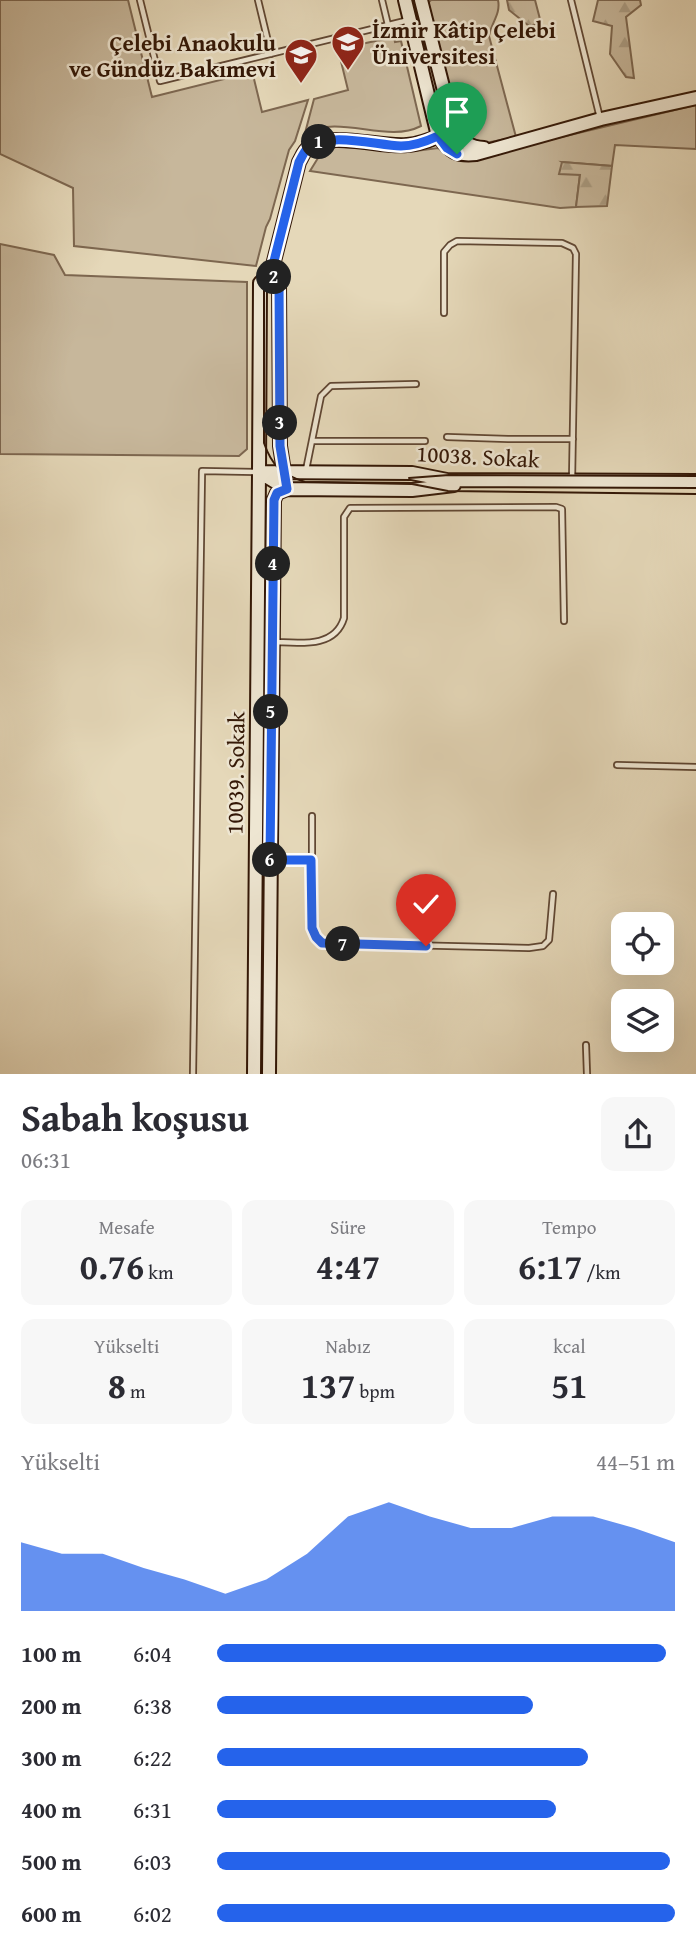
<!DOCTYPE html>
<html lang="tr">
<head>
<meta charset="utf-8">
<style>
	:root { --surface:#fff; --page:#f7f7f7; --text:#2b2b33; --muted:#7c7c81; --accent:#2563eb }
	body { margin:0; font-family:"Gentium Book Plus",serif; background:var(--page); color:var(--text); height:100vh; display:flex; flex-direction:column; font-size:26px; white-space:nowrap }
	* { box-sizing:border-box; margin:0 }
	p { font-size:23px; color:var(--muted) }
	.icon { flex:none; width:38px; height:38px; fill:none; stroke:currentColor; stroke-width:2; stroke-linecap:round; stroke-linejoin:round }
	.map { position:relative; height:1074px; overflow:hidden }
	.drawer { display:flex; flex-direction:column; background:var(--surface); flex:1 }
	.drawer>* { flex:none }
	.buttons { position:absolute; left:611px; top:912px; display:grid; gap:14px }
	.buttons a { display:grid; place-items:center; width:63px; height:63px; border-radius:14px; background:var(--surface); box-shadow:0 7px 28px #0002; font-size:35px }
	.pin { position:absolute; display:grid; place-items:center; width:60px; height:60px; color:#fff; margin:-72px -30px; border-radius:50% 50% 50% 0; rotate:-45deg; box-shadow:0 0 7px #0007 }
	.pin .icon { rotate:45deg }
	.km { position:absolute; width:35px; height:35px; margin:-18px; border-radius:50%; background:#222; color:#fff; font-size:19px; line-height:35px; text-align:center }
	.round { display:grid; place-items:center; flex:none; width:74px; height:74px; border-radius:14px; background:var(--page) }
	.overview { display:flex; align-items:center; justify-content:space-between; height:119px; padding:0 21px }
	h1 { font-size:38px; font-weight:700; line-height:52px }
	.figures { display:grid; grid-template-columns:repeat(3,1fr); gap:10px; height:119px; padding:7px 21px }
	.figures div { display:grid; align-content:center; border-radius:14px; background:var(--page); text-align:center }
	.figures b { font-size:35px; font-weight:700 }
	.figures small { font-size:19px; font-weight:400 }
	.figures p { font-size:19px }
	.chart { height:196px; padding:14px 21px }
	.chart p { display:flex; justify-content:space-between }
	.chart svg { width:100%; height:126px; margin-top:7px; fill:var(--accent); opacity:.7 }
	ul { padding:0 21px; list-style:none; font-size:23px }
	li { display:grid; grid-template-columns:112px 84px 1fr; align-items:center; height:52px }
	li i { height:18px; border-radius:9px; background:var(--accent) }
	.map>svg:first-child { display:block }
	.green { fill:#c7b79b; stroke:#7d6750; stroke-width:2 }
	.forest { fill:url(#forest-firs); stroke:#7d6750; stroke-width:2 }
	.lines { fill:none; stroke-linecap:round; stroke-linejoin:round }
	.lane-casing { stroke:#604733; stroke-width:8 }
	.secondary-casing { stroke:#331706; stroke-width:16 }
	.lane { stroke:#eee6d2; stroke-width:4.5 }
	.secondary { stroke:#eee6d2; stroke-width:12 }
	.tram { stroke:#331706; stroke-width:2 }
	.route-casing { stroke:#fff; stroke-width:14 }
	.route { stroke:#2563eb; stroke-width:9 }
	.labels { text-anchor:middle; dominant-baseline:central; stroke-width:5; stroke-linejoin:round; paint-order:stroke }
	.poi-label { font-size:23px; font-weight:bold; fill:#331706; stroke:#eee6d2; text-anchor:start }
	.street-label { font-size:23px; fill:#331706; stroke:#eee6d2 }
</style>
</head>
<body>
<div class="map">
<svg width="696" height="1074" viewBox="0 0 696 1074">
	<defs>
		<pattern id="forest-firs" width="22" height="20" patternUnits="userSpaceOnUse" patternTransform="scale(1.75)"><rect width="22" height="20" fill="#c7b79b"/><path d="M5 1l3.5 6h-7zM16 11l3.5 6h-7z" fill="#ab9d84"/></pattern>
	</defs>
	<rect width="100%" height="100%" fill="#e5d8b9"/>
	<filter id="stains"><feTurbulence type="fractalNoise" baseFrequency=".00286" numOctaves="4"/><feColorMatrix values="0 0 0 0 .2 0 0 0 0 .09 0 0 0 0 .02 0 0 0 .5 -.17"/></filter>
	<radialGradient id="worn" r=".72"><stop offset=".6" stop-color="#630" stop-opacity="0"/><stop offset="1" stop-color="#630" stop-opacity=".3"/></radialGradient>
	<path class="green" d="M0 0H128L152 97 248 73 254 79 262 112 308 100 295 141 289 150 270 219 266 227 256 266 74 246 73 188 0 154Z
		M431 0H498C501 14 491 23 489 36L516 137 480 144 461 135 427 4Z
		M394 37 395 42 401 41 421 126C386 144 342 114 305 133L314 99 348 90 338 49Z
		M696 105V149L615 145 612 166 562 162 580 174 576 207 560 208 310 171 318 158 319 149 331 146 408 152 438 148 455 158 469 159Z
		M0 244 54 255 65 275 247 282V449L239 456 0 454Z"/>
	<path class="forest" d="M507 0H535L541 23 529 26 509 10Z
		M598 0H640L641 5 626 17 634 78 626 77 610 54 612 26 593 21Z
		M562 162 612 166 607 206 576 207 580 175 559 174Z"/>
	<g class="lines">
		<defs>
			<path id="lane" d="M140 0 160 81 409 20
				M258 0 271 54
				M382 0 388 25
				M571 0 600 118
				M444 313V252L450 245 457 241 562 243 573 248 576 254 572 480
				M447 437 508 439H573
				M313 441H425
				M306 470 321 396 331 386 416 384
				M275 642C301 643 335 648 344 618V517L350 508 556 507 562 509 564 621
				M617 765 696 767
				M312 816V928L315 937 322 943 529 948 543 946 549 940 553 894
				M274 860 311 861
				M586 1045 587 1074
				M193 1074 202 471 256 472"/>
			<path id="secondary" d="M405 0 438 136C450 152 456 156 476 154L601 119 696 98
				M421 0 454 130C463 142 469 147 484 148
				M271 273 279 282 280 446 285 478
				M287 489 259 472 260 283 271 273 299 162C302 157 304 151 308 148 332 130 379 148 407 145 424 144 438 136 454 130
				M254 1074 259 472 412 473 447 480 696 481
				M269 1074 274 500 277 493 287 489 412 490 454 485"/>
		</defs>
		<use href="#lane" class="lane-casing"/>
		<use href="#secondary" class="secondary-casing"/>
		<use href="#lane" class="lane"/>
		<use href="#secondary" class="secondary"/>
		<path class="tram" d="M264 285V443C272 466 281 474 305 482L412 484 448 491 696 494
			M277 286 276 445 279 456 284 464
			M409 478 449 475 696 476"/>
	</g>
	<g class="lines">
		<defs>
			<path id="route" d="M426 946 322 943 316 937 312 928 311 860H270L274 500 277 493 287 489 280 446 279 282 271 273 299 162C302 157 304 151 308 148 329 131 375 145 401 146 414 146 425 142 438 136L447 148 457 154"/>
		</defs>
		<use href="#route" class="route-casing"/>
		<use href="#route" class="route"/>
	</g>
	<defs>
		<symbol id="university-pin" viewBox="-11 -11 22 30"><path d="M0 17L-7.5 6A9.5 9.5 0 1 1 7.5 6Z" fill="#8f2418" stroke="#eee6d2"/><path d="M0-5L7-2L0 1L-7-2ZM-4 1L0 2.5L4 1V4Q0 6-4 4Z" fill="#fff"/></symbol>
		<symbol id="school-pin" viewBox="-11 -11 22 30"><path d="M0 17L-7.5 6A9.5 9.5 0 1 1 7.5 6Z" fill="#8f2418" stroke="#eee6d2"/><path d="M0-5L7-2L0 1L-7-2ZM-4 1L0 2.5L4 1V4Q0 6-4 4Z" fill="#fff"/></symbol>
	</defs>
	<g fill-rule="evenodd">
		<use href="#university-pin" x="329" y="23" width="38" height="52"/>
		<use href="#school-pin" x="282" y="36" width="38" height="52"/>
	</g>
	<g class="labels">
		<g class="poi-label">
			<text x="372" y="29">İzmir Kâtip Çelebi<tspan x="372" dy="26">Üniversitesi</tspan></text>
			<text x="276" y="42" text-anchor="end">Çelebi Anaokulu<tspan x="276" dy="26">ve Gündüz Bakımevi</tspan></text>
		</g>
		<g class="street-label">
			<text transform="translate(478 456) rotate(3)">10038. Sokak</text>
			<text transform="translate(235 773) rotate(-89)">10039. Sokak</text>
		</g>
	</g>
	<rect width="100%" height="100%" filter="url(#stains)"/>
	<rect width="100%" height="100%" fill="url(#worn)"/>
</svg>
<div class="buttons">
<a><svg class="icon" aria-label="locate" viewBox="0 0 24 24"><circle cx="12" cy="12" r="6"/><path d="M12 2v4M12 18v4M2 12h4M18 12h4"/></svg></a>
<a><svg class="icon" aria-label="layers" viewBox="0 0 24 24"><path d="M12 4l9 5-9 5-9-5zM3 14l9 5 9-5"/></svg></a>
</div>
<div class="pin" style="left:457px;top:154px;background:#1e9e55"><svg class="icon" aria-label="arrive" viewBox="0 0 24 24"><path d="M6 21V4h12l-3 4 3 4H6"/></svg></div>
<div class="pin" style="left:426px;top:946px;background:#d93025"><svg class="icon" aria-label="check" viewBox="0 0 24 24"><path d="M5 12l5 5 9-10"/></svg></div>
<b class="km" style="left:319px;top:142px">1</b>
<b class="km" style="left:274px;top:277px">2</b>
<b class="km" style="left:280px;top:423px">3</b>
<b class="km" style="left:273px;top:564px">4</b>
<b class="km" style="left:271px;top:712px">5</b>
<b class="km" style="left:270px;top:860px">6</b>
<b class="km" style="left:343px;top:944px">7</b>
</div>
<section class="drawer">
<div class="overview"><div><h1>Sabah koşusu</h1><p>06:31</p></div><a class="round"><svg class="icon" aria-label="share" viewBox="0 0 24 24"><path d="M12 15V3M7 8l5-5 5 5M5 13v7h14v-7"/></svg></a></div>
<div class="figures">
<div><p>Mesafe</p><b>0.76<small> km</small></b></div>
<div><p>Süre</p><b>4:47</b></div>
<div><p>Tempo</p><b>6:17<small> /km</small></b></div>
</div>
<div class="figures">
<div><p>Yükselti</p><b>8<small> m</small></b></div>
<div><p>Nabız</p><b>137<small> bpm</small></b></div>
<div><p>kcal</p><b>51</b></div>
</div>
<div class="chart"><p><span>Yükselti</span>44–51 m</p>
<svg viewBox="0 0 160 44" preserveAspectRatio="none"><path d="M0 44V20L10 24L20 24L30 29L40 33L50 38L60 33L70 24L80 11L90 6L100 11L110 15L120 15L130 11L140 11L150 15L160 20V44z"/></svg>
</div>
<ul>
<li><b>100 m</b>6:04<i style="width:98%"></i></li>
<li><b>200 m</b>6:38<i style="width:69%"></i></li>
<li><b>300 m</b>6:22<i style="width:81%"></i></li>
<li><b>400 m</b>6:31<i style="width:74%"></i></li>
<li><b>500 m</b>6:03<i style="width:99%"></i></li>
<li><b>600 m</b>6:02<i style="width:100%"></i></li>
</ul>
</section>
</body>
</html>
